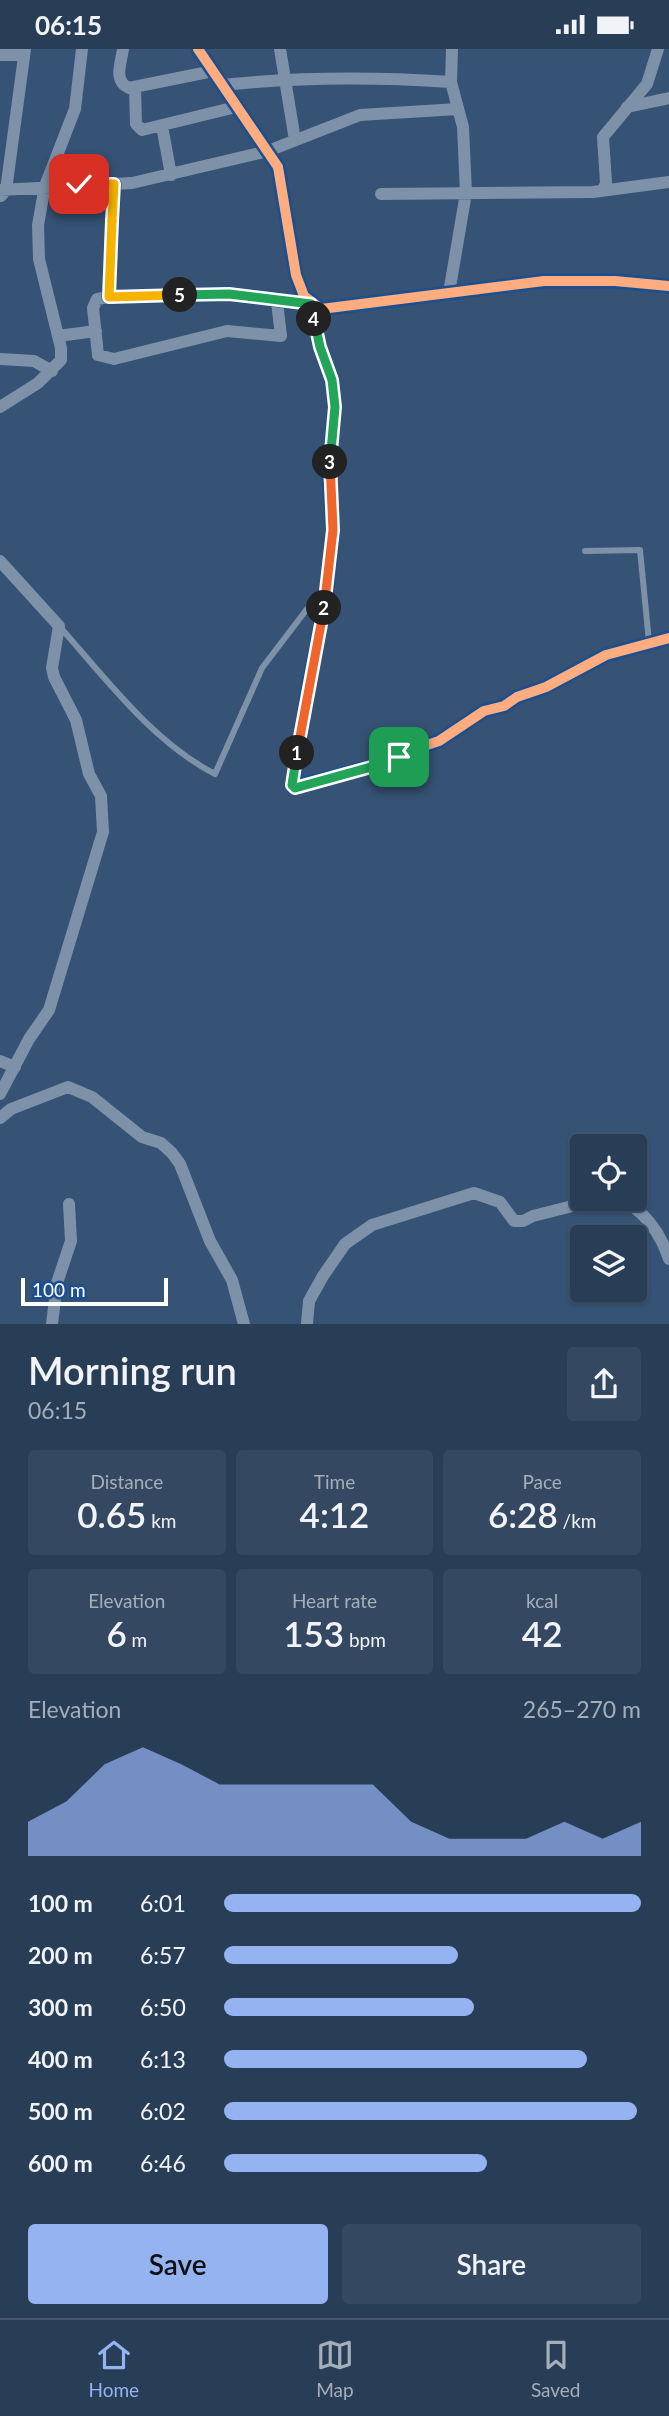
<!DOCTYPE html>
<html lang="en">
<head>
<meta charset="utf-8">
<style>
	:root { --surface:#283e57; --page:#344961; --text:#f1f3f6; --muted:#a5aeba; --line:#44576d; --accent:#95b2f1 }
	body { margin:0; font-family:Lato,sans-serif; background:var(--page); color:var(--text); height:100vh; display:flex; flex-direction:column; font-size:26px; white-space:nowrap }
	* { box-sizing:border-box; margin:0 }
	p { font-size:23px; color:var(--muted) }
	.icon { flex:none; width:38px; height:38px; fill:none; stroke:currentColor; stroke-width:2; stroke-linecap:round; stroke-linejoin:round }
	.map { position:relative; height:1275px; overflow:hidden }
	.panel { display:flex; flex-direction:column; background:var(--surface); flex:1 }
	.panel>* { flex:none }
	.controls { position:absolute; left:570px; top:1085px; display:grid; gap:14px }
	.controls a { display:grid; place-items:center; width:77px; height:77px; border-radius:7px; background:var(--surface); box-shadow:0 2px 5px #0004,0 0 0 2px var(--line); font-size:35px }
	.scale { position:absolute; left:21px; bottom:18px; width:147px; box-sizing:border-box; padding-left:7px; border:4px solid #fff; border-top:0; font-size:19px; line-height:24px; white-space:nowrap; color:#fff; -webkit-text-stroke:5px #1b4f8f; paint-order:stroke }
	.pin { position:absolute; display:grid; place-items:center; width:60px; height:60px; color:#fff; margin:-30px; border-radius:14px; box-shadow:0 4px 10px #0006 }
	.km { position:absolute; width:35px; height:35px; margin:-18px; border-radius:50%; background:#222; color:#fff; font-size:19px; line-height:35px; text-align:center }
	.round { display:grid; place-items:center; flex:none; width:74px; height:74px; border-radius:7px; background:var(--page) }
	.summary { display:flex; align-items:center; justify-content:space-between; height:119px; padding:0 28px }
	h1 { font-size:38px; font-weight:600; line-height:52px }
	.metrics { display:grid; grid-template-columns:repeat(3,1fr); gap:10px; height:119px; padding:7px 28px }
	.metrics div { display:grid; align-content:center; border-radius:7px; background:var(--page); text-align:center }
	.metrics b { font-size:35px; font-weight:600 }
	.metrics small { font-size:19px; font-weight:400 }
	.metrics p { font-size:19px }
	.chart { height:196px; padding:14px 28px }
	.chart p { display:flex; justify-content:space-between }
	.chart svg { width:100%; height:126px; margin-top:7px; fill:var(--accent); opacity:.7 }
	.action { display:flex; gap:14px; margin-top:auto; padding:14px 28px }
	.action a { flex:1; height:80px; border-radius:7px; background:var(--accent); color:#111; font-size:28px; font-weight:600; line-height:80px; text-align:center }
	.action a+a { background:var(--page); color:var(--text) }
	ul { padding:0 28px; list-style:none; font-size:23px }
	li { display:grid; grid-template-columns:112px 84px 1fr; align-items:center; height:52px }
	li i { height:18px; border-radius:9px; background:var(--accent) }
	.status { display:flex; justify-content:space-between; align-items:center; height:49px; padding:0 35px; background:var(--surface); direction:ltr }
	.status svg { height:19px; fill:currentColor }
	.menu { display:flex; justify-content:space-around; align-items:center; height:98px; border-top:2px solid var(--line); background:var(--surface); font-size:19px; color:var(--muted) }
	.menu a { display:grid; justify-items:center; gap:4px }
	.menu .current { color:var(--accent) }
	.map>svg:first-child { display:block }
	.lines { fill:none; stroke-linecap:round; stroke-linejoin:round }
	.lane { stroke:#7d92a8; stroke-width:6 }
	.street { stroke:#7d92a8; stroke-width:12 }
	.cycleway-casing { stroke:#1b4f8f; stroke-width:15 }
	.cycleway { stroke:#ffac80; stroke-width:10 }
	.split-1-casing { stroke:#fff; stroke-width:14 }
	.split-2-casing { stroke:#fff; stroke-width:14 }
	.split-3-casing { stroke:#fff; stroke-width:14 }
	.split-4-casing { stroke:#fff; stroke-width:14 }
	.split-5-casing { stroke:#fff; stroke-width:14 }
	.split-6-casing { stroke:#fff; stroke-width:14 }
	.split-7-casing { stroke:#fff; stroke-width:14 }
	.split-1 { stroke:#22a559; stroke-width:9 }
	.split-2 { stroke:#f0652b; stroke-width:9 }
	.split-3 { stroke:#f0652b; stroke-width:9 }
	.split-4 { stroke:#22a559; stroke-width:9 }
	.split-5 { stroke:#22a559; stroke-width:9 }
	.split-6 { stroke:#f5b400; stroke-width:9 }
	.split-7 { stroke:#f5b400; stroke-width:9 }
</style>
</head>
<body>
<div class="status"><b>06:15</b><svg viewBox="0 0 49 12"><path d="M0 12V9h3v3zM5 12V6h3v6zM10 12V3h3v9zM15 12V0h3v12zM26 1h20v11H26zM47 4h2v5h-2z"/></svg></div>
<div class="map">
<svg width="669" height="1275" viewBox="0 0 669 1275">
	<rect width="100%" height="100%" fill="#365274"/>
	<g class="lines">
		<path class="lane" d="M585 502 640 501 649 593
			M60 578C106 630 153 693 215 725L262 619 307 560 325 550"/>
		<path class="street" d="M123 0C121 15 113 32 129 39L213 22
			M198 0 278 118 296 226 304 247 321 260 544 232H615L669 237
			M280 0 295 91
			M0 6H24
			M222 36C298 28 374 28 451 33
			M135 38 136 75 142 81 236 58
			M627 58 669 49
			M162 77 171 126
			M114 135 109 248 229 245 311 255 320 298 332 331 335 358 328 421 333 481 326 550 309 633 293 738 393 712 406 703 439 692 484 662 504 657 517 648 546 638 606 606 669 589
			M0 141 132 134 268 102 360 66 458 60
			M603 141 606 134 603 88 647 35 658 0
			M381 145 593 143 669 133
			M1 147 6 141 25 0
			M449 244 466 144 463 78 451 33 452 0
			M109 248 97 250 93 259 98 306 114 310 227 282 281 287 277 253
			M58 287 96 282
			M0 310 34 312 52 322
			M0 358 38 334 61 311V299L39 210 38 176 45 137 75 60 82 0
			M0 512 59 577 52 619 54 628 76 671 89 725 101 747 103 783 49 961 29 990 0 1045
			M0 1012 15 1018
			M0 1069 11 1060 68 1038 92 1048 142 1088 161 1094 172 1104 180 1115 210 1192 232 1231 244 1275
			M617 1150C643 1158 661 1185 669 1210
			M52 1275 57 1234 71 1192 69 1155
			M307 1275 309 1252 323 1227 345 1195 372 1176 474 1144 500 1153 514 1172H523L533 1167 600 1150"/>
		<defs>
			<path id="cycleway" d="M198 0 278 118 296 226 304 247 321 260 544 232H615L669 237
				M114 135 109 248 229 245 311 255 320 298 332 331 335 358 328 421 333 481 326 550 309 633 293 738 393 712 406 703 439 692 484 662 504 657 517 648 546 638 606 606 669 589"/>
		</defs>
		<use href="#cycleway" class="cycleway-casing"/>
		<use href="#cycleway" class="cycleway"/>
	</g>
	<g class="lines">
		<defs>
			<path id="split-1" d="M297 704 292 736 295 739 393 712 399 708"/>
			<path id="split-2" d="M297 704 324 559"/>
			<path id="split-3" d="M324 559 333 481 330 413"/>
			<path id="split-4" d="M314 270 320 298 332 331 335 358 330 413"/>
			<path id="split-5" d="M180 246 229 245 311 255 314 270"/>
			<path id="split-6" d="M112 172 109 248 180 246"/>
			<path id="split-7" d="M79 135H114L112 172"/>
		</defs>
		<use href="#split-1" class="split-1-casing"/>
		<use href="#split-2" class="split-2-casing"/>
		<use href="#split-3" class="split-3-casing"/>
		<use href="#split-4" class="split-4-casing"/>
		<use href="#split-5" class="split-5-casing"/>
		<use href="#split-6" class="split-6-casing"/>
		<use href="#split-7" class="split-7-casing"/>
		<use href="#split-1" class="split-1"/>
		<use href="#split-2" class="split-2"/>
		<use href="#split-3" class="split-3"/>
		<use href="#split-4" class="split-4"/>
		<use href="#split-5" class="split-5"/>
		<use href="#split-6" class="split-6"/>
		<use href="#split-7" class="split-7"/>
	</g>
</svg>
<div class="controls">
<a><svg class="icon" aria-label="locate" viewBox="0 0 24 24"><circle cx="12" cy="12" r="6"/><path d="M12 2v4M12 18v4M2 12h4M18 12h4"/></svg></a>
<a><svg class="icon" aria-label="layers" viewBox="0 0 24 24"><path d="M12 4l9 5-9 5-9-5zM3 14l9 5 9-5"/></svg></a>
</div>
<div class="scale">100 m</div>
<div class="pin" style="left:399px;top:708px;background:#1e9e55"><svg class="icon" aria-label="arrive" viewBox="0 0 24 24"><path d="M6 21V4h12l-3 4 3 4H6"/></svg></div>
<div class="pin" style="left:79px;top:135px;background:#d93025"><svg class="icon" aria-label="check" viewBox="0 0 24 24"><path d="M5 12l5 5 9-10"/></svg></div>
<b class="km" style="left:297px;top:704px">1</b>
<b class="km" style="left:324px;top:559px">2</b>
<b class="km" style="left:330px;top:413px">3</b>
<b class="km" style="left:314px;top:270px">4</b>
<b class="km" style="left:180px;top:246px">5</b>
</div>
<section class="panel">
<div class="summary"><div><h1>Morning run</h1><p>06:15</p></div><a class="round"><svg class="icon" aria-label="share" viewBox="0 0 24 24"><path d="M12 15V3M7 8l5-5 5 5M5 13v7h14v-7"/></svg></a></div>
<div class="metrics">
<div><p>Distance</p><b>0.65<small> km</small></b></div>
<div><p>Time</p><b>4:12</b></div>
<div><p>Pace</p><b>6:28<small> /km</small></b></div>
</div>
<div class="metrics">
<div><p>Elevation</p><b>6<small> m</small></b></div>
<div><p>Heart rate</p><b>153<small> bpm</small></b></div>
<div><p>kcal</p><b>42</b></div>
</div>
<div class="chart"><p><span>Elevation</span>265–270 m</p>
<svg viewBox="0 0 160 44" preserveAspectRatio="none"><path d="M0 44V32L10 25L20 12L30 6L40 12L50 19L60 19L70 19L80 19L90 19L100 32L110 38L120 38L130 38L140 32L150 38L160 32V44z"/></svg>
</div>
<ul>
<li><b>100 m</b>6:01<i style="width:100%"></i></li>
<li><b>200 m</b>6:57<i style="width:56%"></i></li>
<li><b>300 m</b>6:50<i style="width:60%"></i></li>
<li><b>400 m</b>6:13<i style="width:87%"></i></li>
<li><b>500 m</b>6:02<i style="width:99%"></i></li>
<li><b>600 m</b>6:46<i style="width:63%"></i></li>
</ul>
<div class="action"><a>Save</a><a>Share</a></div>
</section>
<nav class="menu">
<a class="current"><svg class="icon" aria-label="home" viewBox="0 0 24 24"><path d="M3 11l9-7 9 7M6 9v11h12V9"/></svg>Home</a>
<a><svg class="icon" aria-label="map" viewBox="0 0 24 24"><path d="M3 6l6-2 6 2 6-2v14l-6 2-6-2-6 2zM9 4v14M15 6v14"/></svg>Map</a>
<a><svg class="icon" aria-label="saved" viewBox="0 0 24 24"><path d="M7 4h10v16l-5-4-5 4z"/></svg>Saved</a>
</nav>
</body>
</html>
